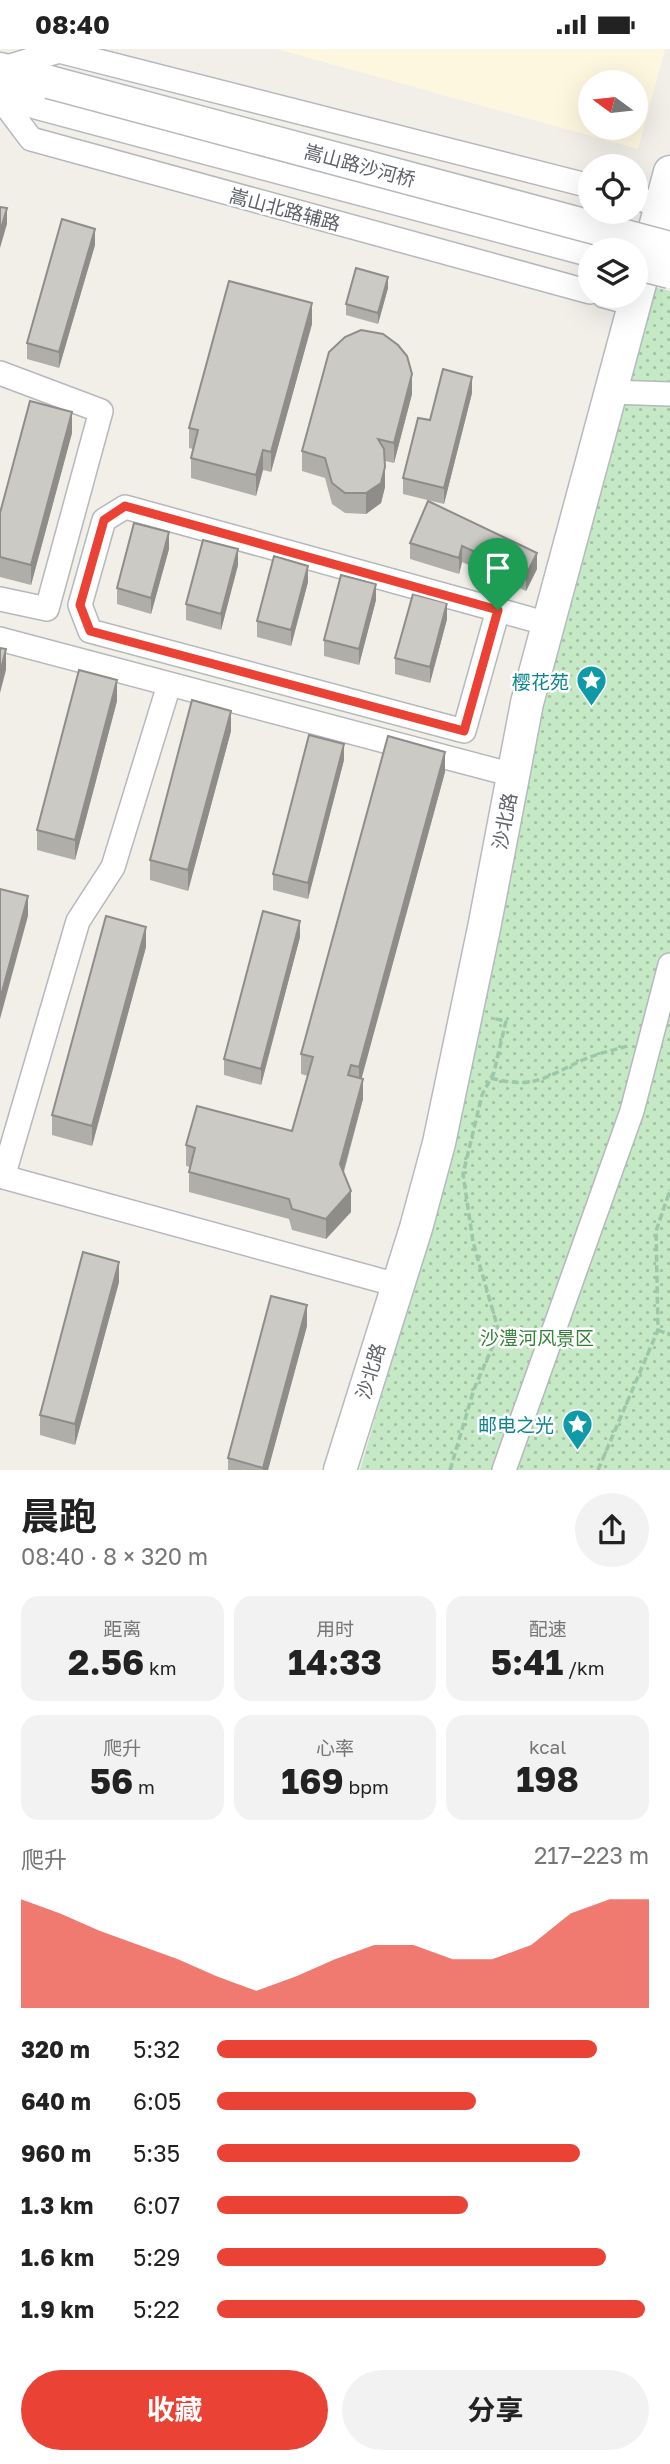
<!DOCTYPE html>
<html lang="zh">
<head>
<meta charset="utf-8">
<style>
	:root { --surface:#fff; --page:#f2f2f2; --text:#222; --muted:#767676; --accent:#ea4335 }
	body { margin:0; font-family:"Golos Text","Noto Sans SC",sans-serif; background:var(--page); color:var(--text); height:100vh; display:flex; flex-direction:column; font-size:26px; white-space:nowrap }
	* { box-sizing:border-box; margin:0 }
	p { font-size:23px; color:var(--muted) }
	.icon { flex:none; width:38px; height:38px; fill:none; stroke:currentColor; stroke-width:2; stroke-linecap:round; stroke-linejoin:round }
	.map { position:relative; height:1421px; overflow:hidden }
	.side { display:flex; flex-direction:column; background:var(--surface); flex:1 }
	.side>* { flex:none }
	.needle { width:46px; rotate:285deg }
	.tools { position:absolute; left:578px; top:21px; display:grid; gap:14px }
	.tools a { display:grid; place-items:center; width:70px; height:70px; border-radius:50%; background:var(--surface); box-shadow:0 7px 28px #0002; font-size:35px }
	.pin { position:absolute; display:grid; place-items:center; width:60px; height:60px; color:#fff; margin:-72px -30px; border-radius:50% 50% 50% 0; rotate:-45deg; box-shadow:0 0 7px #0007 }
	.pin .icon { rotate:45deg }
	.round { display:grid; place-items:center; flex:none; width:74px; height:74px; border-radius:37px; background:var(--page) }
	.headline { display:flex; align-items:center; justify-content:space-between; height:119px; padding:0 21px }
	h1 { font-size:38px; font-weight:700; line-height:52px }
	.figures { display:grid; grid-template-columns:repeat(3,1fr); gap:10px; height:119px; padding:7px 21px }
	.figures div { display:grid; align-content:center; border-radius:18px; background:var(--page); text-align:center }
	.figures b { font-size:35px; font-weight:700 }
	.figures small { font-size:19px; font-weight:400 }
	.figures p { font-size:19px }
	.chart { height:196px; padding:14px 21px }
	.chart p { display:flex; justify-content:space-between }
	.chart svg { width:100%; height:126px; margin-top:7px; fill:var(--accent); opacity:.7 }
	.primary-button { display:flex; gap:14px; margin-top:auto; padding:14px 21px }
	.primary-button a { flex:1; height:80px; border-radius:42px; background:var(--accent); color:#fff; font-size:28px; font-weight:700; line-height:80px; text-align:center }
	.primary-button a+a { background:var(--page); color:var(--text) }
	ul { padding:0 21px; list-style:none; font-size:23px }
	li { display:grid; grid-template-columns:112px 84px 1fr; align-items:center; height:52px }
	li i { height:18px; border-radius:9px; background:var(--accent) }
	.status { display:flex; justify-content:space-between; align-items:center; height:49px; padding:0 35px; background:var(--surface); direction:ltr }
	.status svg { height:19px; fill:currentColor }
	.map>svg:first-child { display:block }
	.commercial { fill:#fef7e0; fill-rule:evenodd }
	.grass { fill:url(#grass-dots) }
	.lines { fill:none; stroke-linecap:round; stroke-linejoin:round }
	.street-casing { stroke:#b5b8bc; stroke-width:26 }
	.secondary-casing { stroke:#b6babf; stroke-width:35 }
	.path { stroke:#9cc7a9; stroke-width:3.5; stroke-dasharray:7 3.5; stroke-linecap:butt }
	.street { stroke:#fff; stroke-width:23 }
	.secondary { stroke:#fff; stroke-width:32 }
	.secondary-bridge-casing { stroke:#b6babf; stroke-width:35; stroke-linecap:butt }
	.secondary-bridge { stroke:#fff; stroke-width:32 }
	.wall { fill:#afaea9 }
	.shaded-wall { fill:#8f8d8a }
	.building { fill:#cccac5; stroke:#8f8d8a; stroke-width:2 }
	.route-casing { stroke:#fff; stroke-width:14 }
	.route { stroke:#ea4335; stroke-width:9 }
	.labels { text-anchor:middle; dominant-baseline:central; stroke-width:5; stroke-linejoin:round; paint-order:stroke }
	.street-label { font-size:19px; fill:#5f6368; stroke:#fff }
	.culture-label { font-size:19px; fill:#0d838f; stroke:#fff; text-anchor:end }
	.park-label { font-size:19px; fill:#348238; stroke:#fff }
</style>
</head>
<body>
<div class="status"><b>08:40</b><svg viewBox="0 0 49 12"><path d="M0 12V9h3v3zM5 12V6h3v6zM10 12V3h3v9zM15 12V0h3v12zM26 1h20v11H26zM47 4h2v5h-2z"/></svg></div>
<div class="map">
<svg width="670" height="1421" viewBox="0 0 670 1421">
	<defs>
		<pattern id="grass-dots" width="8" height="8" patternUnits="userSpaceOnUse" patternTransform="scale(1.75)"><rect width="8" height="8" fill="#c5e8c5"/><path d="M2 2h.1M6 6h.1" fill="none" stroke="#a3c0a4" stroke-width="1.8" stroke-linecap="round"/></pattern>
	</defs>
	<rect width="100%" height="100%" fill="#f1efe8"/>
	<path class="commercial" d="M277 0H665L638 100ZM590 33H635V79H590Z"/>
	<path class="grass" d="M649 237 670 242V1421H360L417 1226 519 756 569 551Z"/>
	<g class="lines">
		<defs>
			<path id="street" d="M1 20 59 2 590 137
				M0 49 31 90 590 243
				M635 149 661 156 670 155
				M604 247 634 255
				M0 324 101 362 47 560 0 550
				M610 343 670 345
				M498 561 464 682 90 582 80 556 104 471 125 458 498 561 548 575
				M0 590 513 726
				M0 1127 397 1236
				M3 1128 78 872 113 818 169 636
				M504 1421 632 1062 670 916"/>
			<path id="secondary" d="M0 20 49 33
				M0 44 590 201
				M340 1421 416 1179 439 1094 484 879 527 654 670 123"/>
		</defs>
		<use href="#street" class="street-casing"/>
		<use href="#secondary" class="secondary-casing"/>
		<path class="path" d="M491 1029C536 1041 546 1027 585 1010 599 1004 614 1001 628 997
			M658 1281 670 1286
			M450 1421 474 1340 499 1283 473 1193 463 1125 482 1046 494 1023 506 972 491 969
			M598 1421 658 1281 656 1182 670 1141"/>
		<use href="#street" class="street"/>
		<use href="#secondary" class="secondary"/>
		<defs>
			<path id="secondary-bridge" d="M49 33 670 199
				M635 214 670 223"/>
		</defs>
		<use href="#secondary-bridge" class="secondary-bridge-casing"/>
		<use href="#secondary-bridge" class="secondary-bridge"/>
	</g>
	<path class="wall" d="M95 196 59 319 27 310V294Z
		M388 239 378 275 346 266V255Z
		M312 275 271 423 263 421 256 447 191 429V409L193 400 189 399V379Z
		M472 344 444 455 403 445V429L430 371Z
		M412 345 394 414 385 412V438L381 454 366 465 345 464 332 455 325 429 302 422V402Z
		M72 384 31 536 0 528V464Z
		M428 452 537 520 526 542 462 513 459 525 410 510V494Z
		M169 500 151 565 117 555V539Z
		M238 516 221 581 186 571V555Z
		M308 533 291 597 257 588V572Z
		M376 551 359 616 324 607V591Z
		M447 570 430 634 395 625V609Z
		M117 652 75 811 37 801V781Z
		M231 682 188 842 150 831V811Z
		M344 711 308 850 273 841V825Z
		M445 723 361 1029 363 1050 344 1123 351 1163 326 1190 292 1181 289 1170 189 1143V1123L190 1118 186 1117V1096L292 1082 308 1027 301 1025V1005Z
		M300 888 261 1036 224 1026V1010Z
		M146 898 92 1097 52 1086V1066Z
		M119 1233 75 1396 40 1386V1366Z
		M307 1277 268 1421H228V1409Z"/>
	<path class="shaded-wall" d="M7 159V175L0 199V183Z
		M95 180V196L59 319V303Z
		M388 228V239L378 275V264Z
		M312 254V275L271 423V403Z
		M412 325V345L394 414V394Z
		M472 328V344L444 455V439Z
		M72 363V384L31 536V516Z
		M263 401V421L256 447V426Z
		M385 418V438L381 454 366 465V444Z
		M169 483V500L151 565V549Z
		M462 497V513L459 525V509Z
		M238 500V516L221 581V565Z
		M537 504V520L526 542V526Z
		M308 517V533L291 597V581Z
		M376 535V551L359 616V600Z
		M447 554V570L430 634V618Z
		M6 600V621L0 644V624Z
		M117 631V652L75 811V791Z
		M231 662V682L188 842V821Z
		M344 695V711L308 850V834Z
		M445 703V723L359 1039V1018Z
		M28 847V867L0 970V950Z
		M300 872V888L261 1036V1020Z
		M146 878V898L92 1097V1077Z
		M363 1030V1050L340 1135V1115Z
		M351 1142V1163L326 1190V1170Z
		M119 1213V1233L75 1396V1375Z
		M307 1256V1277L268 1421H263Z"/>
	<path class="building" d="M0 158 7 159 0 183Z
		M62 170 95 180 59 303 27 294Z
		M356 219 388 228 378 264 346 255Z
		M229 232 312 254 271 403 263 401 256 426 191 409 198 381 189 379Z
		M361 281 383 285 398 296 407 307 412 325 394 394 378 390 384 400 385 418 381 434 366 444H345L332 434 325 409 302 402 329 303 345 288Z
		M443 320 472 328 444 439 403 429 418 369 430 371Z
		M30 352 72 363 31 516 0 508V464Z
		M428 452 537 504 526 526 462 497 459 509 410 494Z
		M134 474 169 483 151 549 117 539Z
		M203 491 238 500 221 565 186 555Z
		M274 507 308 517 291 581 257 572Z
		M341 526 376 535 359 600 324 591Z
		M413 545 447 554 430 618 395 609Z
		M0 599 6 600 0 624Z
		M79 621 117 631 75 791 37 781Z
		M192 651 231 662 188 821 150 811Z
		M309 686 344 695 308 834 273 825Z
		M388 687 445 703 359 1018 351 1016 348 1026 363 1030 340 1115 351 1142 326 1170 292 1160 289 1150 189 1123 195 1099 186 1096 197 1057 292 1082 313 1008 301 1005Z
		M0 840 28 847 0 950Z
		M263 862 300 872 261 1020 224 1010Z
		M106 867 146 878 92 1077 52 1066Z
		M83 1203 119 1213 75 1375 40 1366Z
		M271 1247 307 1256 263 1419 228 1409Z"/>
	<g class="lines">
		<defs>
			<path id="route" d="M125 457 498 561 464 682 90 582 80 556 104 471Z"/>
		</defs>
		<use href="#route" class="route-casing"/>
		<use href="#route" class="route"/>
	</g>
	<defs>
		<symbol id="sight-pin" viewBox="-11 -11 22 30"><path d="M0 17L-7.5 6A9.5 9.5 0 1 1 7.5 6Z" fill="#0f9aa8" stroke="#fff"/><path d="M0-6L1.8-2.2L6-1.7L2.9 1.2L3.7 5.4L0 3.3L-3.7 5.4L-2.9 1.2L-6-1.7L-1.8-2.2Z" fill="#fff"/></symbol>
	</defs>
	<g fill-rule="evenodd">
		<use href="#sight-pin" x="574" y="614" width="35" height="47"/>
		<use href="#sight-pin" x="560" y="1358" width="35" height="47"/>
	</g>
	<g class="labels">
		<g class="street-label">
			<text transform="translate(360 116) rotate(15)">嵩山路沙河桥</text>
			<text transform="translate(285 160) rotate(15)">嵩山北路辅路</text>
			<text transform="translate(504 772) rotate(-79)">沙北路</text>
			<text transform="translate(370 1322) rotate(-73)">沙北路</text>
		</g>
		<g class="culture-label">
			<text x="569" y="632">樱花苑</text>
			<text x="554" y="1375">邮电之光</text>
		</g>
		<g class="park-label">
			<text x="537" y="1288">沙澧河风景区</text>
		</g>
	</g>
</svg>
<div class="tools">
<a><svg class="needle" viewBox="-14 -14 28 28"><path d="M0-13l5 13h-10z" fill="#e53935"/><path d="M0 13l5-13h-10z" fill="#767676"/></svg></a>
<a><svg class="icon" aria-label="locate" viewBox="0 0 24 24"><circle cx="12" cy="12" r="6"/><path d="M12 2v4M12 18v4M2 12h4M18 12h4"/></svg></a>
<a><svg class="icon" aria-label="layers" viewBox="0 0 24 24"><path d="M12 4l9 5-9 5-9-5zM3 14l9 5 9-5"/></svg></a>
</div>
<div class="pin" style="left:498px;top:561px;background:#1e9e55"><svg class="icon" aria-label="arrive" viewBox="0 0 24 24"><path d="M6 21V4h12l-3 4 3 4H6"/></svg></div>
</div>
<section class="side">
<div class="headline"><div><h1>晨跑</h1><p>08:40 · 8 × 320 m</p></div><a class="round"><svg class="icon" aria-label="share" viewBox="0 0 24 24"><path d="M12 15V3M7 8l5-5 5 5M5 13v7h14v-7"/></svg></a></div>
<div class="figures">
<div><p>距离</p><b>2.56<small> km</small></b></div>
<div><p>用时</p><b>14:33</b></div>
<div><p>配速</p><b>5:41<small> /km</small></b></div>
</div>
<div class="figures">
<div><p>爬升</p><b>56<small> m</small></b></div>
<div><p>心率</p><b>169<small> bpm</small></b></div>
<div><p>kcal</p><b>198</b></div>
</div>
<div class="chart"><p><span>爬升</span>217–223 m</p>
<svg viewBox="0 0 160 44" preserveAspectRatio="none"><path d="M0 44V6L10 11L20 17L30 22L40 27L50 33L60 38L70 33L80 27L90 22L100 22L110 27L120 27L130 22L140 11L150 6L160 6V44z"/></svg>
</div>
<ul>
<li><b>320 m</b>5:32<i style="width:88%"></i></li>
<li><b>640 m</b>6:05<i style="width:60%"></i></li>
<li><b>960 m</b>5:35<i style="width:84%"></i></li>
<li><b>1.3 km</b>6:07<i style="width:58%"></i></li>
<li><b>1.6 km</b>5:29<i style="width:90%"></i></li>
<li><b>1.9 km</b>5:22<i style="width:99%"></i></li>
</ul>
<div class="primary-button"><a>收藏</a><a>分享</a></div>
</section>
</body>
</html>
